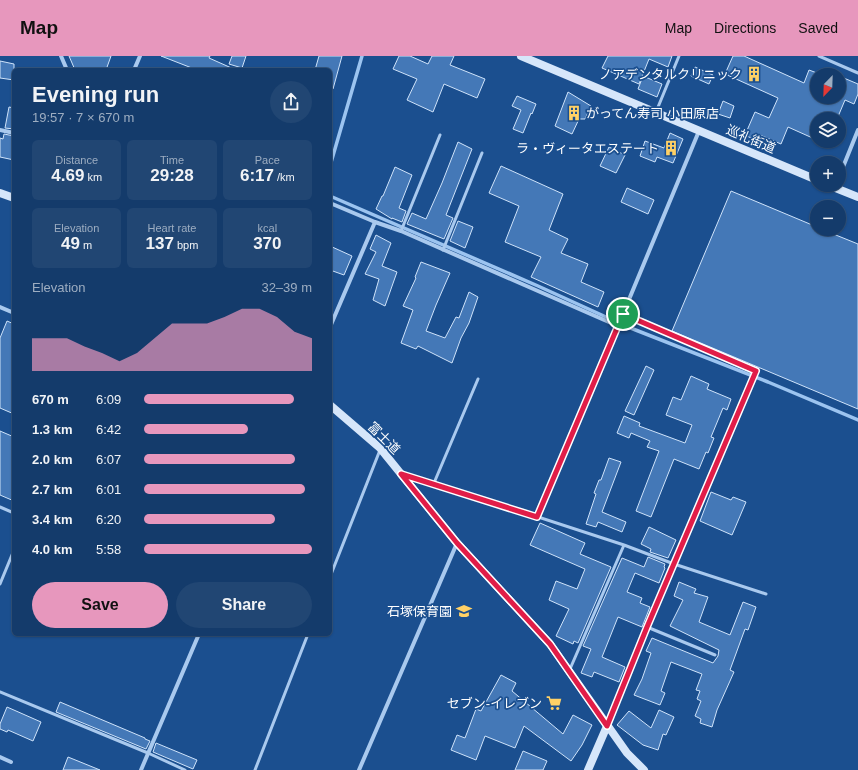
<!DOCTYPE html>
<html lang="en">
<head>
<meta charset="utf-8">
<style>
	:root { --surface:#143b6b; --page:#214673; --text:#f1f3f6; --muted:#9dadc1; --line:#33557e; --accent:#e797bd }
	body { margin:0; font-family:Arial,"Noto Sans JP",sans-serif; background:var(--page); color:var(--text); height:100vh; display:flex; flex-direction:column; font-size:15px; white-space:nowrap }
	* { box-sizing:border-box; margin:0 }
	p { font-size:13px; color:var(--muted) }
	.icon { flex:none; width:22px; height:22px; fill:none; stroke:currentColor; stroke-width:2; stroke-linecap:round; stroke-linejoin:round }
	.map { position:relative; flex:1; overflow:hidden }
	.drawer { position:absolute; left:12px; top:12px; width:320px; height:568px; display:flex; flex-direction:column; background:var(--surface); border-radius:6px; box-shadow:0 1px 3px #0004,0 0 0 1px var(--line) }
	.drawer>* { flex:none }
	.needle { width:26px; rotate:203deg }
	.fabs { position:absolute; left:810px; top:12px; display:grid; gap:8px }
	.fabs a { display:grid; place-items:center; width:36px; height:36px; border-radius:50%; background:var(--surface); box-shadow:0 1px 3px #0004,0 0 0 1px var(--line); font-size:20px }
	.pin { position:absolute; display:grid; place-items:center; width:34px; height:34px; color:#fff; margin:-17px; border:2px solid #fff; border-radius:50%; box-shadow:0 1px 4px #0007 }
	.round { display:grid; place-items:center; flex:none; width:42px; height:42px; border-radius:21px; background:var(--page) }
	.headline { display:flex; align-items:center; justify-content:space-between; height:68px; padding:0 20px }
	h1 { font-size:22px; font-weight:700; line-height:30px }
	.stats { display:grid; grid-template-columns:repeat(3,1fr); gap:6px; height:68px; padding:4px 20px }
	.stats div { display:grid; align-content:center; border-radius:6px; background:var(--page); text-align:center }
	.stats b { font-size:17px; font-weight:700 }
	.stats small { font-size:11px; font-weight:400 }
	.stats p { font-size:11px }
	.chart { height:112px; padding:8px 20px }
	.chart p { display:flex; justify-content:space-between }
	.chart svg { width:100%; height:72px; margin-top:4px; fill:var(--accent); opacity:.7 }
	.action { display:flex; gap:8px; margin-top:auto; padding:8px 20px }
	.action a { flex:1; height:46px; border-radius:24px; background:var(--accent); color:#111; font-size:16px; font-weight:700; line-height:46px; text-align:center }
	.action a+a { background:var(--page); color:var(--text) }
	ul { padding:0 20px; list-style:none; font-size:13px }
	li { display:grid; grid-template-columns:64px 48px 1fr; align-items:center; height:30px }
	li i { height:10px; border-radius:5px; background:var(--accent) }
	header { display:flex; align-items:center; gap:24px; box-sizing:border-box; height:56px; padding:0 20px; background:var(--accent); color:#111 }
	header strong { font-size:19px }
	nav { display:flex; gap:22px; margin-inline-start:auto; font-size:14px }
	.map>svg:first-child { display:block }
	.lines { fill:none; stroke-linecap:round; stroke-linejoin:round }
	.stream { stroke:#9cc4f0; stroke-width:3.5 }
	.building { fill:#4478b7; stroke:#cfe3fa }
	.lane { stroke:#a9c9ee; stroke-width:3 }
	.street { stroke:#a9c9ee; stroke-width:4 }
	.secondary { stroke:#d6e6fa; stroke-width:8 }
	.route-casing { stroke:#fff; stroke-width:8 }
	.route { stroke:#e11d48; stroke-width:5 }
	.labels { text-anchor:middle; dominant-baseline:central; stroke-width:3.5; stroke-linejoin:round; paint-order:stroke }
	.poi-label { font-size:13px; fill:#fff; stroke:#1b4f8f; text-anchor:end }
	.street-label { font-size:13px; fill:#fff; stroke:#1b4f8f }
</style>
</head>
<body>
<header>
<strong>Map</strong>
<nav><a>Map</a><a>Directions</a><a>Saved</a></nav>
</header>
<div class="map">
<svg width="858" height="714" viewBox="0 0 858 714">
	<rect width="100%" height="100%" fill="#1b4f8f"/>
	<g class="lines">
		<path class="stream" d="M330 110 362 0
			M330 140 538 230 628 271 768 326 858 364"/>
	</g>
	<path class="building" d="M69 0H111L106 14H75Z
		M161 0H210L209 2 236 14H197Z
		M232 0H246L242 12 229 8Z
		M319 0H342L333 33H330V14H315Z
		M399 0H410L428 8 432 0H454L450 9 485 23 477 42 444 28 433 56 407 44 417 23 393 13Z
		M608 0H672L668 11 649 3 639 28 602 12Z
		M733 0H744L804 27 809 14 817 17V41H839V20L858 28V38L854 48 845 44 837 63H817V84L788 71 781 88 760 79 757 85 745 79 755 56 769 62 778 42 725 18Z
		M0 5 14 8V24L0 22Z
		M695 11 713 19 709 28 691 20Z
		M643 20 662 28 657 41 638 33Z
		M568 36 591 50 585 63H579L572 78 555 70Z
		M517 40 536 48 532 58 531 57 523 77 513 73 521 54 512 50Z
		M723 45 734 50 730 62 718 58Z
		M9 51 14 52V73L5 72Z
		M670 77 683 83 673 107 657 101 655 106 640 100 645 85 664 92Z
		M4 78 14 80V104L0 101V82L3 83Z
		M458 86 472 93 446 159 453 162 444 183 407 168 412 157 426 163 442 127Z
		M609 91 625 99 616 117 600 110Z
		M501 110 563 138 549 174 568 183 561 197 588 208 581 226 604 236 598 251 531 221 541 201 505 186 519 150 489 137Z
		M395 111 412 119 399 152 406 155 402 166 392 162V163L376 153 382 140H383Z
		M627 132 654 144 648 158 621 146Z
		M731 135 817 171V173H821L858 188V353L672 275Z
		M458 165 473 171 465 192 450 185Z
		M376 179 391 187 382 210 397 216 385 250 373 244 379 223 365 218 376 196 370 193Z
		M330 190 352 200 344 219 330 214Z
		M421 206 450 217 436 249 426 275 445 282 456 261 459 262 469 236 478 241 469 267 461 282 452 307 418 290 416 293 401 287 413 254 403 250 416 222 415 221Z
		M7 265 14 268V358L0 352V282Z
		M646 310 654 314 634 359 625 355Z
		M691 320 709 328 707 333 731 343 727 354 723 352 711 381 714 382 708 397 706 396 699 413 674 403 651 461 636 455 659 395 647 391 650 385 631 377 629 382 617 377 624 360 640 367 639 370 685 387 692 369 666 359 673 341 681 344Z
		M0 375 14 381V445L0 439Z
		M609 402 621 406 602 456 626 466 622 476 598 466 596 471 586 468 596 438 594 437 599 424H601Z
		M711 436 731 444 733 441 746 446 732 479 700 465Z
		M540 467 585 487 580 498 611 511 578 587 574 585 573 588 556 580 569 553 549 544 556 525 577 533 585 513 530 489Z
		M649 471 676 484 668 502 650 496 651 493 641 488Z
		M648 501 665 508 664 511 665 512 659 527 635 517 627 536 642 542 640 547 650 551 642 571 618 561 602 601 625 611 619 626 594 616 592 621 581 617 591 593 583 590 622 502 644 511Z
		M679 526 696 533 694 537 708 541 699 566 730 579 743 546 756 551 748 574 745 573 730 614 734 616 717 654 712 671 700 667 701 663 695 660 701 645 697 643 700 635 696 634 702 618 671 606 661 635 665 637 660 649 634 639 642 623 651 597 646 595 652 582 713 607 718 600 719 594 670 570 683 544 674 540Z
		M501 619 516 627 512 635 563 678 573 659 592 669 582 689 571 705 524 670 515 692 485 680 476 704 451 694 457 679 465 682 476 653 481 655Z
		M60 646 145 682V683L150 685 146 693 56 656Z
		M7 651 41 666 33 685 8 674 7 676 0 673V668Z
		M659 654 674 661 666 679 663 678 658 694 643 689 617 669 629 655 651 672Z
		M156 687 197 704 193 713 153 696Z
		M523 695 547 705 543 714H515Z
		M68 701 100 714H63Z"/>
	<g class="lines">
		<path class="lane" d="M819 0 858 17
			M656 56 679 0
			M401 175 440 79
			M443 194 482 97
			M405 419 434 427 624 489 674 508 766 538
			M434 427 478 323
			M0 451 14 457
			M330 521 380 394
			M0 528 14 494
			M647 571 715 599
			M570 613 624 489
			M0 636 148 697 185 714
			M608 668 647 571 756 315
			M255 714 308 578"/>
		<path class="street" d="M61 0 67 14
			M134 14 140 0
			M0 74 14 77
			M839 121 858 74
			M330 147 375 166 330 271
			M375 166 401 175 618 270 537 461
			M0 251 14 257
			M623 258 756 315
			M618 270 699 75
			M0 701 11 706
			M141 714 199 578
			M359 714 457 487"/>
		<path class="secondary" d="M521 0 817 124
			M828 129 858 141
			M0 137 14 142
			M330 349 380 392 457 487 550 588 627 697 644 714
			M588 714 607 670"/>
	</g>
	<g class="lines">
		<defs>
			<path id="route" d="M623 258 756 315 647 571 607 670 550 588 457 487 401 418 537 461Z"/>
		</defs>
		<use href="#route" class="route-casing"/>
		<use href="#route" class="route"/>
	</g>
	<defs>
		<symbol id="building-bare" viewBox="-9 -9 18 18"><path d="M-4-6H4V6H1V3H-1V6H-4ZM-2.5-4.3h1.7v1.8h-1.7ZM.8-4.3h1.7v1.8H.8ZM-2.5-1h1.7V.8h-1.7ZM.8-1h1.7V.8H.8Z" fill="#ffd166" stroke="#1b4f8f" stroke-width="2.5" paint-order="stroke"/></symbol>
		<symbol id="school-bare" viewBox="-9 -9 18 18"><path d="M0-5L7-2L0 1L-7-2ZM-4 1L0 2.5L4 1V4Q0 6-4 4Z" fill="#ffd166" stroke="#1b4f8f" stroke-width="2.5" paint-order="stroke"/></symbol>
		<symbol id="supermarket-bare" viewBox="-9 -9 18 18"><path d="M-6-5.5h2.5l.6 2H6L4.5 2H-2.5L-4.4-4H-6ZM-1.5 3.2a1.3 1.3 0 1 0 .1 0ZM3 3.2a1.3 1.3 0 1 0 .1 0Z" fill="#ffd166" stroke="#1b4f8f" stroke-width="2.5" paint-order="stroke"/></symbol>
	</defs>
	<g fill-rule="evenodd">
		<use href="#building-bare" x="743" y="7" width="22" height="22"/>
		<use href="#building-bare" x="563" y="46" width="22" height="22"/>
		<use href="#building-bare" x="660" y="81" width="22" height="22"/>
		<use href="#school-bare" x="453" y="544" width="22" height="22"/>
		<use href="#supermarket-bare" x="543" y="636" width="22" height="22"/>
	</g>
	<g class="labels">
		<g class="poi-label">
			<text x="742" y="18">ノアデンタルクリニック</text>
			<text x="586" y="57" text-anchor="start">がってん寿司 小田原店</text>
			<text x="659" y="92">ラ・ヴィータエステート</text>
			<text x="452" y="555">石塚保育園</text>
			<text x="542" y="647">セブン-イレブン</text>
		</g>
		<g class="street-label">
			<text transform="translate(751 83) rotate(23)">巡礼街道</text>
			<text transform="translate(384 382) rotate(45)">富士道</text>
		</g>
	</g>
</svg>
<div class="fabs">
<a><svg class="needle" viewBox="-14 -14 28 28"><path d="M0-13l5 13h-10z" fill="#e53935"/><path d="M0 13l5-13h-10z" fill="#9dadc1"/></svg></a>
<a><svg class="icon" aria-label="layers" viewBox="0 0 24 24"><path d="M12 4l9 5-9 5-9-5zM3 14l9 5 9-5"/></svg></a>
<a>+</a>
<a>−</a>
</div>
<div class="pin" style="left:623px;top:258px;background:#1e9e55"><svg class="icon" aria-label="arrive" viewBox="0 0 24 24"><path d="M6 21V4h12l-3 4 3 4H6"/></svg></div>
<section class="drawer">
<div class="headline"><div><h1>Evening run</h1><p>19:57 · 7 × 670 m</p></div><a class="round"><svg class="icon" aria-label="share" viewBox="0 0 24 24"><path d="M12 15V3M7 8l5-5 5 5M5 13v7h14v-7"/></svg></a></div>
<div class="stats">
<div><p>Distance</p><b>4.69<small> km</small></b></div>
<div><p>Time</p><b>29:28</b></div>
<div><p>Pace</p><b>6:17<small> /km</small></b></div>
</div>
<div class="stats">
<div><p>Elevation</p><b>49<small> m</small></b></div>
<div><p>Heart rate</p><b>137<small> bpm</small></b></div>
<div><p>kcal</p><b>370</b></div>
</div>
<div class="chart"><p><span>Elevation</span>32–39 m</p>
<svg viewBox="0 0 160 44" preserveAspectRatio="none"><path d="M0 44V24L10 24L20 24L30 29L40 33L50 38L60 33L70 24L80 15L90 15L100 15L110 11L120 6L130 6L140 11L150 20L160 24V44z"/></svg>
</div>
<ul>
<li><b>670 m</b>6:09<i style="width:89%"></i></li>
<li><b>1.3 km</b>6:42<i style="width:62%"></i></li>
<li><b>2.0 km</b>6:07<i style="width:90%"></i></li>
<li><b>2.7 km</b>6:01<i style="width:96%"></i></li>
<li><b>3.4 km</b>6:20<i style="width:78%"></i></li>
<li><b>4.0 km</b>5:58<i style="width:100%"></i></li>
</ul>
<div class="action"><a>Save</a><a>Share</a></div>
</section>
</div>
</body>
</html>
